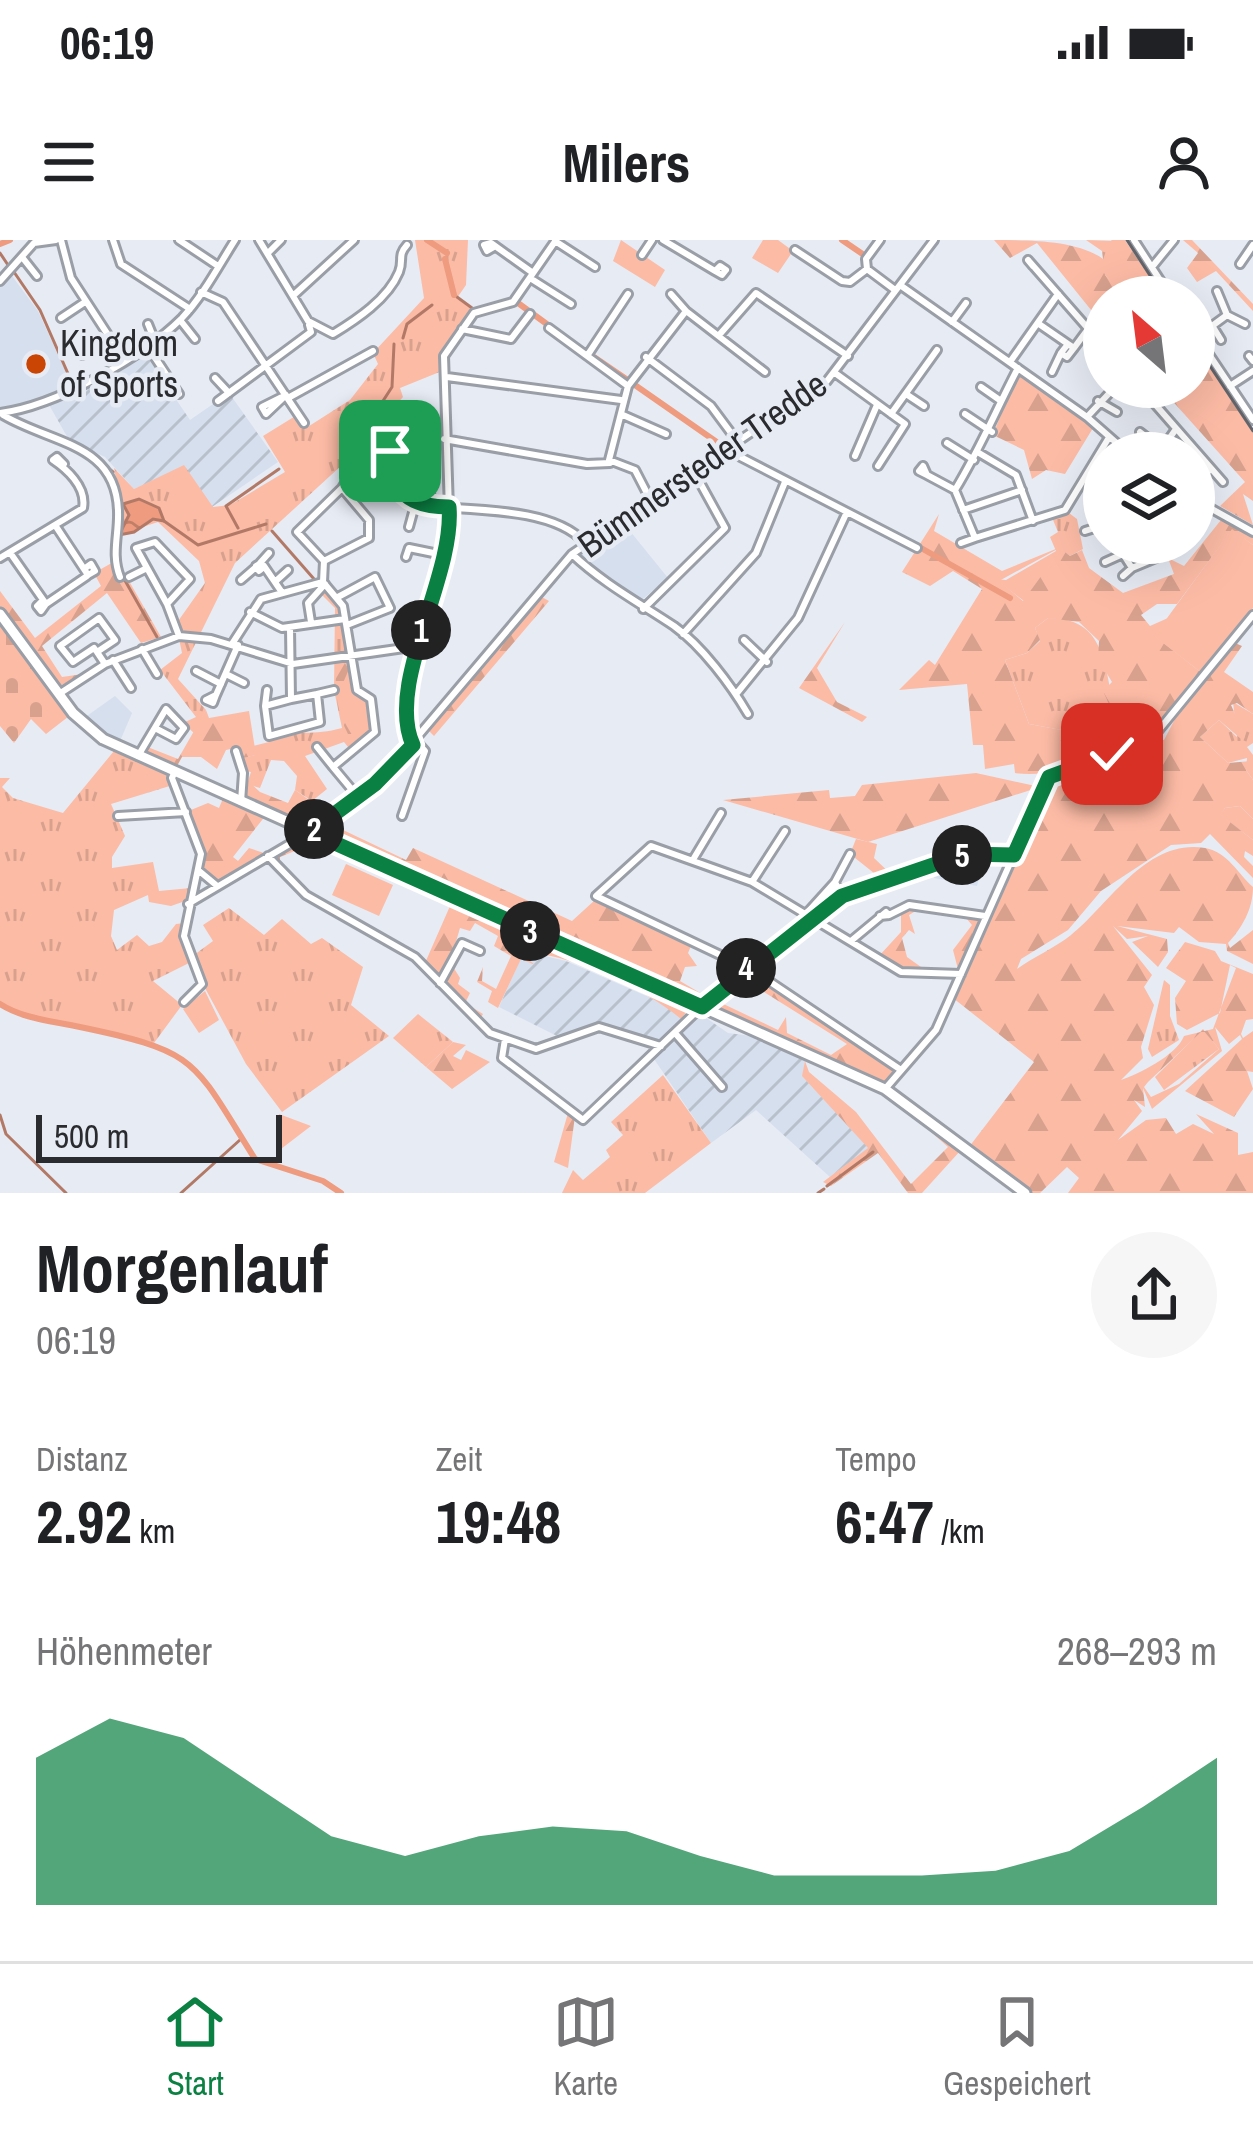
<!DOCTYPE html>
<html lang="de">
<head>
<meta charset="utf-8">
<style>
	:root { --surface:#fff; --page:#f6f6f6; --text:#202124; --muted:#757577; --line:#e0e0e0; --accent:#0b8043 }
	body { margin:0; font-family:"Archivo Narrow",sans-serif; background:var(--page); color:var(--text); height:100vh; display:flex; flex-direction:column; font-size:45px; white-space:nowrap }
	* { box-sizing:border-box; margin:0 }
	p { font-size:39px; color:var(--muted) }
	.icon { flex:none; width:66px; height:66px; fill:none; stroke:currentColor; stroke-width:2; stroke-linecap:round; stroke-linejoin:round }
	.map { position:relative; height:953px; overflow:hidden }
	.panel { display:flex; flex-direction:column; background:var(--surface); flex:1 }
	.panel>* { flex:none }
	.needle { width:78px; rotate:332deg }
	.controls { position:absolute; left:1083px; top:36px; display:grid; gap:24px }
	.controls a { display:grid; place-items:center; width:132px; height:132px; border-radius:50%; background:var(--surface); box-shadow:0 12px 48px #0002; font-size:60px }
	.scale { position:absolute; left:36px; bottom:30px; width:246px; box-sizing:border-box; padding-left:12px; border:6px solid #2a2b2f; border-top:0; font-size:33px; line-height:42px; white-space:nowrap; color:#2a2b2f; -webkit-text-stroke:9px #e7ebf4; paint-order:stroke }
	.pin { position:absolute; display:grid; place-items:center; width:102px; height:102px; color:#fff; margin:-51px; border-radius:24px; box-shadow:0 6px 18px #0006 }
	.km { position:absolute; width:60px; height:60px; margin:-30px; border-radius:50%; background:#222; color:#fff; font-size:33px; line-height:60px; text-align:center }
	.round { display:grid; place-items:center; flex:none; width:126px; height:126px; border-radius:63px; background:var(--page) }
	.headline { display:flex; align-items:center; justify-content:space-between; height:204px; padding:0 36px }
	h1 { font-size:66px; font-weight:800; line-height:90px }
	.figures { display:grid; grid-template-columns:repeat(3,1fr); gap:18px; height:204px; padding:12px 36px }
	.figures div { display:grid; align-content:center }
	.figures b { font-size:60px; font-weight:800 }
	.figures small { font-size:33px; font-weight:400 }
	.figures p { font-size:33px }
	.chart { height:336px; padding:24px 36px }
	.chart p { display:flex; justify-content:space-between }
	.chart svg { width:100%; height:216px; margin-top:12px; fill:var(--accent); opacity:.7 }
	.status { display:flex; justify-content:space-between; align-items:center; height:84px; padding:0 60px; background:var(--surface); direction:ltr }
	.status svg { height:33px; fill:currentColor }
	header { display:flex; justify-content:space-between; align-items:center; height:156px; padding:0 36px; background:var(--surface); font-size:54px; font-weight:800 }
	.tabs { display:flex; justify-content:space-around; align-items:center; height:168px; border-top:3px solid var(--line); background:var(--surface); font-size:33px; color:var(--muted) }
	.tabs a { display:grid; justify-items:center; gap:6px }
	.tabs .active { color:var(--accent) }
	.map>svg:first-child { display:block }
	.built { fill:#d6dfee }
	.industrial { fill:url(#industrial-furrows) }
	.grass { fill:url(#grass-tufts); fill-rule:evenodd }
	.forest { fill:url(#forest-firs); fill-rule:evenodd }
	.cemetery { fill:url(#cemetery-stones) }
	.pitch { fill:#fcbba5 }
	.water { fill:url(#water-ripples); stroke:#b37967; stroke-width:3 }
	.lines { fill:none; stroke-linecap:round; stroke-linejoin:round }
	.stream { stroke:#b37967; stroke-width:3 }
	.canal { stroke:#ee9b7f; stroke-width:6 }
	.minor-casing { stroke:#9a9ea6; stroke-width:12 }
	.tertiary-casing { stroke:#9a9ea6; stroke-width:15 }
	.minor { stroke:#fff; stroke-width:6 }
	.tertiary { stroke:#fff; stroke-width:9 }
	.rail { stroke:#62646a; stroke-width:3 }
	.route-casing { stroke:#fff; stroke-width:24 }
	.route { stroke:#0b8043; stroke-width:15 }
	.poi-dot { fill:#ca4403; stroke:#e7ebf4; stroke-width:4.5 }
	.labels { text-anchor:middle; dominant-baseline:central; stroke-width:9; stroke-linejoin:round; paint-order:stroke }
	.poi-label { font-size:36px; fill:#2a2b2f; stroke:#e7ebf4; text-anchor:start }
	.street-label { font-size:36px; fill:#2a2b2f; stroke:#e7ebf4 }
</style>
</head>
<body>
<div class="status"><b>06:19</b><svg viewBox="0 0 49 12"><path d="M0 12V9h3v3zM5 12V6h3v6zM10 12V3h3v9zM15 12V0h3v12zM26 1h20v11H26zM47 4h2v5h-2z"/></svg></div>
<header><svg class="icon" aria-label="menu" viewBox="0 0 24 24"><path d="M4 6h16M4 12h16M4 18h16"/></svg>Milers<svg class="icon" aria-label="person" viewBox="0 0 24 24"><circle cx="12" cy="8" r="4"/><path d="M4 21q1-7 8-7t8 7"/></svg></header>
<div class="map">
<svg width="1253" height="953" viewBox="0 0 1253 953">
	<defs>
		<pattern id="industrial-furrows" width="10" height="10" patternUnits="userSpaceOnUse" patternTransform="scale(3)"><rect width="10" height="10" fill="#d6dfee"/><path d="M-1 1l2-2M0 10L10 0M9 11l2-2" fill="none" stroke="#b8c0cc"/></pattern>
		<pattern id="grass-tufts" width="24" height="20" patternUnits="userSpaceOnUse" patternTransform="scale(3)"><rect width="24" height="20" fill="#fcbba5"/><path d="M3 7l-1-3M5 7V3M7 7l1-3M15 17l-1-3M17 17v-4M19 17l1-3" fill="none" stroke="#d8a18e"/></pattern>
		<pattern id="forest-firs" width="22" height="20" patternUnits="userSpaceOnUse" patternTransform="scale(3)"><rect width="22" height="20" fill="#fcbba5"/><path d="M5 1l3.5 6h-7zM16 11l3.5 6h-7z" fill="#d8a18e"/></pattern>
		<pattern id="cemetery-stones" width="16" height="16" patternUnits="userSpaceOnUse" patternTransform="scale(3)"><rect width="16" height="16" fill="#fcbba5"/><path d="M2 7V4a2 2 0 0 1 4 0v3zM10 15v-3a2 2 0 0 1 4 0v3z" fill="#d8a18e"/></pattern>
		<pattern id="water-ripples" width="26" height="14" patternUnits="userSpaceOnUse" patternTransform="scale(3)"><rect width="26" height="14" fill="#ee9b7f"/><path d="M2 4q2-2 4 0t4 0M15 11q2-2 4 0t4 0" fill="none" stroke="#c17f68"/></pattern>
	</defs>
	<rect width="100%" height="100%" fill="#e7ebf4"/>
	<path class="built" d="M9 32 38 71 74 149 0 173V41Z
		M621 280 668 338 638 363 604 341 579 312Z
		M115 456 132 473 120 501 84 478Z
		M985 613 977 646 934 638 938 624Z"/>
	<path class="industrial" d="M146 115 190 180 229 153 278 222 212 267 171 233 134 249 105 217 69 200 48 163Z
		M532 713 566 721 667 765 682 779 699 773 728 793 751 796 805 821 803 837 869 908 830 937 756 870 711 903 652 816 659 803 601 786 561 798 499 767 521 718Z"/>
	<path class="grass" d="M415 0H468L466 45 457 58 474 71 446 105 442 131 400 148 403 157 342 225 235 323 178 439 206 470 195 494 183 483 196 477 160 430 182 413 176 384 205 343 199 321 158 282 118 295 120 262 114 228 134 249 184 225 213 267 230 265 285 232 263 196 297 175 306 188 350 160 378 124 373 113 424 58ZM133 264 159 268 161 273 129 293 120 291 129 275 125 270Z
		M621 0 665 30 655 47 613 21Z
		M763 0H778L793 11 778 33 752 18Z
		M1086 0 1114 1 1154 57H1136L1140 50 1119 51 1105 35 1102 11Z
		M1065 270 1077 279 1083 309 1070 316 1061 310 1024 361 995 339 1006 340 1056 311 1050 297 1058 292 1051 275Z
		M325 344 343 366 357 450 371 459 375 492 352 512 344 502 305 516 327 549 312 561 295 550 297 536 284 521 271 520 260 548 247 544 251 532 242 530 239 519 255 515 253 506 269 502V496C295 490 314 496 342 488L334 450 335 368 318 351Z
		M1048 378C1112 377 1104 439 1118 484L1110 498 1092 501 1083 494 1029 484 1005 420 1027 413 1040 401 1035 388Z
		M1233 462 1253 474V503L1247 507 1253 515V540L1246 530 1247 518 1228 523 1200 497 1219 480 1237 497Z
		M114 511 168 535 173 545 111 564 125 596 112 617V628L153 622 159 651 191 648 188 660 171 666 149 662 148 655 114 670 111 696 117 710 137 695 149 706 162 702 176 684 185 683 190 718 213 701 203 685 229 668 264 695 282 679 311 704 322 698 363 727 351 765 389 796 282 872 246 824 191 722 153 741 182 765 154 803 29 776 0 763V538H10L2 547 13 558 63 573Z
		M1240 566 1253 579V600L1220 575 1225 568Z
		M1164 740 1170 745V776L1179 800 1152 817 1148 809Z
		M418 774 453 802 426 827 393 798Z
		M1203 789 1219 809 1164 850 1155 837Z
		M663 835 711 903 645 953H562L573 930 583 940 610 917 606 910 623 895 611 882Z
		M279 874 311 886 277 912Z"/>
	<path class="forest" d="M994 0C1034 0 1086 0 1110 25L1105 35 1119 50 1131 41 1141 50 1136 57H1104V86L1037 3 1010 18Z
		M1111 0H1125L1163 57H1154Z
		M1183 0H1192L1253 64V71L1216 31 1197 42 1187 28 1198 13Z
		M1194 104 1253 193V261L1243 254 1253 285 1220 266 1245 242 1160 147H1194Z
		M1018 130 1087 177 1093 188 1065 234 1046 230 1032 239 1024 210 993 195Z
		M939 274 934 291 1002 331 1063 306 999 341 1023 361 1061 309 1070 316 1082 310 1089 328 1123 353 1174 334 1168 318 1184 326 1221 280 1253 295V305L1232 290 1177 364H1157L1141 375 1150 386 1168 378 1155 396 1203 434C1187 452 1171 477 1152 491 1117 516 1057 539 1015 533L1014 524 985 529 983 505H973L967 444 899 450 929 420 935 425 982 349 953 331 930 346 902 332ZM1048 378 1079 382 1099 401 1098 419 1112 442 1103 451 1118 484 1110 498 1092 501 1084 494 1029 484 1005 420 1027 413 1040 400 1035 388Z
		M117 320 161 397 141 403 107 353 42 406 62 437 83 434 58 447 0 370V351L35 398 101 346 94 333Z
		M538 355 549 361 434 496 426 488Z
		M845 382 817 428 837 462 867 477 862 482 799 448Z
		M1235 403 1242 406 1224 432 1253 452V474L1237 463 1231 465 1245 497 1241 499 1219 480 1200 497 1228 523 1251 521 1246 530 1253 540V579L1240 566 1225 568 1221 575 1253 600V616L1245 611 1244 617 1253 626V638L1210 594 1201 603 1171 605 1101 651 1068 690 1021 719 1017 729C1033 717 1055 708 1071 695 1108 666 1146 598 1205 608 1228 612 1238 634 1253 647 1253 669 1242 688 1228 703L1230 708 1253 690V724L1227 711 1226 704 1199 702 1179 687 1174 693 1117 686 1167 699 1168 712 1158 727 1132 702 1148 696 1127 699 1113 686 1152 735 1144 747 1154 765 1141 807 1143 818 1121 840C1138 834 1176 816 1184 796L1213 789 1236 728 1230 725 1220 773 1187 790 1177 784 1175 758 1186 741 1166 728 1185 702 1215 711 1221 721 1253 734V779L1246 780 1241 794 1243 798 1253 791V832L1247 831 1253 849 1234 877 1185 851 1242 799 1240 795 1229 804 1215 787 1222 811 1152 869 1143 848 1145 867 1134 860 1142 871 1118 900 1146 880 1166 878 1176 894 1193 884 1214 894 1196 874 1238 893V915L1253 912V953H1068L1079 938 1067 927 1040 953H1031L969 907 1034 822 953 758 1050 538 1154 497 1164 500 1175 479ZM1203 790 1219 809 1179 844 1151 857 1144 847 1148 842Z
		M343 420 349 429 343 443 365 459 370 488 364 494H348C336 472 335 446 336 422Z
		M206 470 209 478 249 471 256 515 239 519 235 508 226 510 217 529 201 517H182L177 526 142 513 145 506 178 519Z
		M976 533 1040 547 868 602 723 560 829 550 830 558 855 556 862 545Z
		M245 538 260 552 288 563 295 550 315 564 300 582 245 559Z
		M224 556 266 575 233 617 238 621 249 608 267 614 217 644 199 629 186 572 208 563 219 568Z
		M341 589 406 620 413 608 572 681 595 660 693 701 688 713 697 726 685 727 680 741 707 757 695 761 681 779C647 750 579 718 533 713L529 720 535 725 521 719 498 768 488 762 492 751 477 742 483 727 482 741 496 749 511 716 494 706 498 696 475 683 470 691 460 688 450 722 460 738 458 744 470 753 465 763 483 774 478 782 425 723 454 657 337 599Z
		M306 597 413 643 411 648 312 604 280 617V626L271 616Z
		M901 669H919L909 675 915 694 909 690 902 698 907 717 928 732 901 729 879 716 901 692Z
		M926 670 983 677 959 733 953 710 972 685 966 678Z
		M749 732 897 829 881 845 709 766 713 759 778 790 786 777 787 793 831 815 847 804 740 737Z
		M453 802 466 805 453 816 461 820 466 810 490 822 452 849 426 827Z
		M805 821 809 832 856 872 911 944 948 907 903 867 961 910 922 953H908L878 913 831 946 823 942 868 908 802 836Z
		M568 873 575 876 568 928 554 922Z"/>
	<path class="cemetery" d="M0 374 73 473 46 494 31 479 14 503 0 486Z"/>
	<path class="pitch" d="M1232 289 1253 305V368L1203 434 1154 396Z
		M856 599 877 604 874 618 895 638 884 641 850 614Z
		M346 624 393 645 379 676 332 655Z
		M205 751 219 780 199 793 183 769Z"/>
	<path class="water" d="M139 259 159 268 164 281 153 279 134 292 119 295 129 275 123 264Z"/>
	<g class="lines">
		<path class="stream" d="M0 13 8 25
			M14 32 40 70 73 145
			M457 57 472 68
			M403 98 407 84 432 65
			M370 181 392 147 394 104
			M89 212 113 232
			M164 281 198 305 266 284
			M238 288 226 266 279 229
			M272 291 314 339
			M123 337 157 397
			M0 875 6 894 66 953
			M827 946 873 912
			M181 953 241 899
			M818 953 824 949"/>
		<path class="canal" d="M427 0 447 13
			M842 0 864 15
			M0 4 10 0
			M445 19 454 55
			M518 63 555 90
			M591 115 629 141
			M632 143 721 205
			M921 308 1010 358
			M0 764C23 779 54 781 80 787 200 812 192 819 255 919L323 941 341 953"/>
		<defs>
			<path id="minor" d="M61 0 71 38 123 118
				M113 0 121 24 190 69
				M179 0 218 26
				M259 0 308 81
				M663 0 715 31 720 26 726 30 722 35 715 31
				M1134 0 1171 57
				M555 1 595 27
				M494 7 487 11 484 5 491 3 533 33
				M795 10 842 41 850 42 867 29 895 50
				M268 13 281 0
				M642 15 652 0
				M22 17 37 36
				M1240 24 1253 5
				M1033 26 1028 20 1099 101
				M1152 27 1174 0
				M867 29 866 19 880 0
				M530 38 571 64
				M0 41 34 3 56 0
				M900 45 1087 177 1128 213
				M1217 51 1227 75 1245 84
				M201 52 223 62 304 183
				M295 54 354 0
				M671 54 686 71
				M61 78 85 62
				M180 80 195 99
				M308 81 333 94C356 80 388 59 399 32 404 19 397 16 407 5
				M952 82 966 63
				M148 84 154 99
				M1039 84 1068 104
				M1213 87 1221 100
				M549 88 628 146 609 220 635 230 650 259
				M462 89 511 99 530 74
				M1194 92 1253 180
				M720 94 756 53 848 116
				M1197 97 1227 75
				M146 104 179 154
				M1068 104 1074 108 1067 117 1061 113Z
				M1074 108 1088 89
				M82 115 110 98
				M587 116 628 54
				M1249 116 1253 121
				M646 117 711 166 737 201
				M1010 122 1058 54
				M1052 132 1061 113
				M835 133 905 184 878 226
				M447 137 621 160
				M215 138 229 153
				M628 146 686 71 765 132
				M1230 146 1253 131
				M981 147 1001 161
				M1140 147 1223 242
				M906 154 924 166
				M286 155 266 174 262 167Z
				M288 158 373 111
				M218 161 311 92 309 85
				M1098 161 1117 172
				M0 173C55 166 142 118 182 78 203 56 219 25 235 0
				M891 174 937 110
				M965 174 992 192
				M3 175C52 204 116 203 118 271 119 295 111 314 120 337
				M623 175 666 194
				M1087 177 1115 147
				M1140 192 1162 209
				M444 199 587 224 610 223
				M947 203 974 220
				M376 206 371 210 375 215 376 206 397 189
				M725 209 917 308
				M380 212 399 210 413 200
				M979 213 1016 235 1033 281
				M1159 213 1176 189
				M375 215 415 265C462 271 551 265 584 302
				M855 216 877 165
				M927 235 919 231 923 226 927 235 955 250C980 209 996 170 1018 128
				M420 239 430 251 431 267
				M342 248 352 232
				M955 250 975 298 1065 270 1108 199
				M1194 250 1210 229
				M1194 259 1253 292
				M963 270 1022 250
				M1194 280 1204 266
				M55 285 84 329 91 324 95 331 88 335 84 329
				M409 287 415 265
				M1085 291 1104 285
				M961 303 975 298
				M1116 303 1132 328 1168 313 1176 303
				M11 314 46 364 41 371 37 366 42 361
				M572 314C604 344 638 362 674 386 702 406 731 445 748 474
				M406 317 409 308 448 316
				M0 318 83 268C87 246 65 228 53 220L57 217 64 224
				M1105 322 1125 313
				M260 323 269 313
				M261 323 264 327 259 331 256 326Z
				M264 326 281 351
				M1123 336 1132 328
				M129 337 145 329
				M241 340 256 327
				M277 340 288 330
				M323 342 324 321 297 292 342 248 369 280V298L324 321
				M338 357 375 337 390 368 347 385
				M46 364 87 336
				M167 364 136 308 155 302 190 339 167 364 179 396
				M643 369 725 288 698 239
				M250 372 282 388 345 379
				M311 382 308 363 325 344
				M290 388 291 459 265 466 269 496 320 482 317 454 291 459
				M683 394 756 313 785 242
				M744 400 767 422
				M232 404 261 359 323 342 343 366 357 450 371 459 375 492 333 527 358 557
				M142 409 157 434
				M97 412 94 408 73 422 60 406 99 378 115 400 97 412 105 424
				M113 420 131 448
				M196 431 221 444
				M226 434 244 443
				M737 453 798 378 846 274
				M59 454 105 424 179 396 211 399 293 424 418 406
				M317 454 334 450
				M216 455 213 463 206 460 216 455 238 405
				M265 466 267 450
				M413 505 409 463 420 395 450 301 444 116 474 73 513 62 556 0
				M317 507 333 527
				M236 511 243 533 241 562
				M138 516 166 469 184 488 176 499 155 488
				M175 531 172 538 201 614 184 696 202 744 184 762
				M118 576 186 572
				M402 576 425 511 416 501
				M268 616 306 655 415 717 490 793 536 809 599 787 661 806
				M694 618 721 573
				M198 630 216 645
				M752 642 785 591
				M835 642 850 614
				M188 664 310 592 385 535 572 314 827 141 934 0
				M807 673 835 642 842 656
				M889 675 909 665 985 676
				M851 701 886 672 889 675 880 676
				M440 743 462 703 480 711
				M675 793 722 847
				M505 799 502 818 583 880 718 751 842 656 965 614 1014 615
				M901 830 754 731 596 656 651 606 752 642 901 732 961 734
				M885 849 936 790 1047 540 1158 491 1253 375"/>
			<path id="tertiary" d="M0 374 73 473 103 499 885 849 1025 953"/>
		</defs>
		<use href="#minor" class="minor-casing"/>
		<use href="#tertiary" class="tertiary-casing"/>
		<use href="#minor" class="minor"/>
		<use href="#tertiary" class="tertiary"/>
		<path class="rail" d="M1127 0 1164 57
			M1194 102 1253 191"/>
	</g>
	<g class="lines">
		<defs>
			<path id="route" d="M390 211 375 215C400 249 403 267 449 267 455 336 385 444 413 505L375 544 310 592 702 767 842 656 965 614 1014 615 1049 537 1112 514"/>
		</defs>
		<use href="#route" class="route-casing"/>
		<use href="#route" class="route"/>
	</g>
	<circle class="poi-dot" cx="36" cy="124" r="12"/>
	<g class="labels">
		<g class="poi-label">
			<text x="60" y="103">Kingdom<tspan x="60" dy="41">of Sports</tspan></text>
		</g>
		<g class="street-label">
			<text transform="translate(702 224) rotate(-35)">Bümmersteder Tredde</text>
		</g>
	</g>
</svg>
<div class="controls">
<a><svg class="needle" viewBox="-14 -14 28 28"><path d="M0-13l5 13h-10z" fill="#e53935"/><path d="M0 13l5-13h-10z" fill="#757577"/></svg></a>
<a><svg class="icon" aria-label="layers" viewBox="0 0 24 24"><path d="M12 4l9 5-9 5-9-5zM3 14l9 5 9-5"/></svg></a>
</div>
<div class="scale">500 m</div>
<div class="pin" style="left:390px;top:211px;background:#1e9e55"><svg class="icon" aria-label="arrive" viewBox="0 0 24 24"><path d="M6 21V4h12l-3 4 3 4H6"/></svg></div>
<div class="pin" style="left:1112px;top:514px;background:#d93025"><svg class="icon" aria-label="check" viewBox="0 0 24 24"><path d="M5 12l5 5 9-10"/></svg></div>
<b class="km" style="left:421px;top:390px">1</b>
<b class="km" style="left:314px;top:589px">2</b>
<b class="km" style="left:530px;top:691px">3</b>
<b class="km" style="left:746px;top:728px">4</b>
<b class="km" style="left:962px;top:615px">5</b>
</div>
<section class="panel">
<div class="headline"><div><h1>Morgenlauf</h1><p>06:19</p></div><a class="round"><svg class="icon" aria-label="share" viewBox="0 0 24 24"><path d="M12 15V3M7 8l5-5 5 5M5 13v7h14v-7"/></svg></a></div>
<div class="figures">
<div><p>Distanz</p><b>2.92<small> km</small></b></div>
<div><p>Zeit</p><b>19:48</b></div>
<div><p>Tempo</p><b>6:47<small> /km</small></b></div>
</div>
<div class="chart"><p><span>Höhenmeter</span>268–293 m</p>
<svg viewBox="0 0 160 44" preserveAspectRatio="none"><path d="M0 44V14L10 6L20 10L30 20L40 30L50 34L60 30L70 28L80 29L90 34L100 38L110 38L120 38L130 37L140 33L150 24L160 14V44z"/></svg>
</div>
</section>
<nav class="tabs">
<a class="active"><svg class="icon" aria-label="home" viewBox="0 0 24 24"><path d="M3 11l9-7 9 7M6 9v11h12V9"/></svg>Start</a>
<a><svg class="icon" aria-label="map" viewBox="0 0 24 24"><path d="M3 6l6-2 6 2 6-2v14l-6 2-6-2-6 2zM9 4v14M15 6v14"/></svg>Karte</a>
<a><svg class="icon" aria-label="saved" viewBox="0 0 24 24"><path d="M7 4h10v16l-5-4-5 4z"/></svg>Gespeichert</a>
</nav>
</body>
</html>
